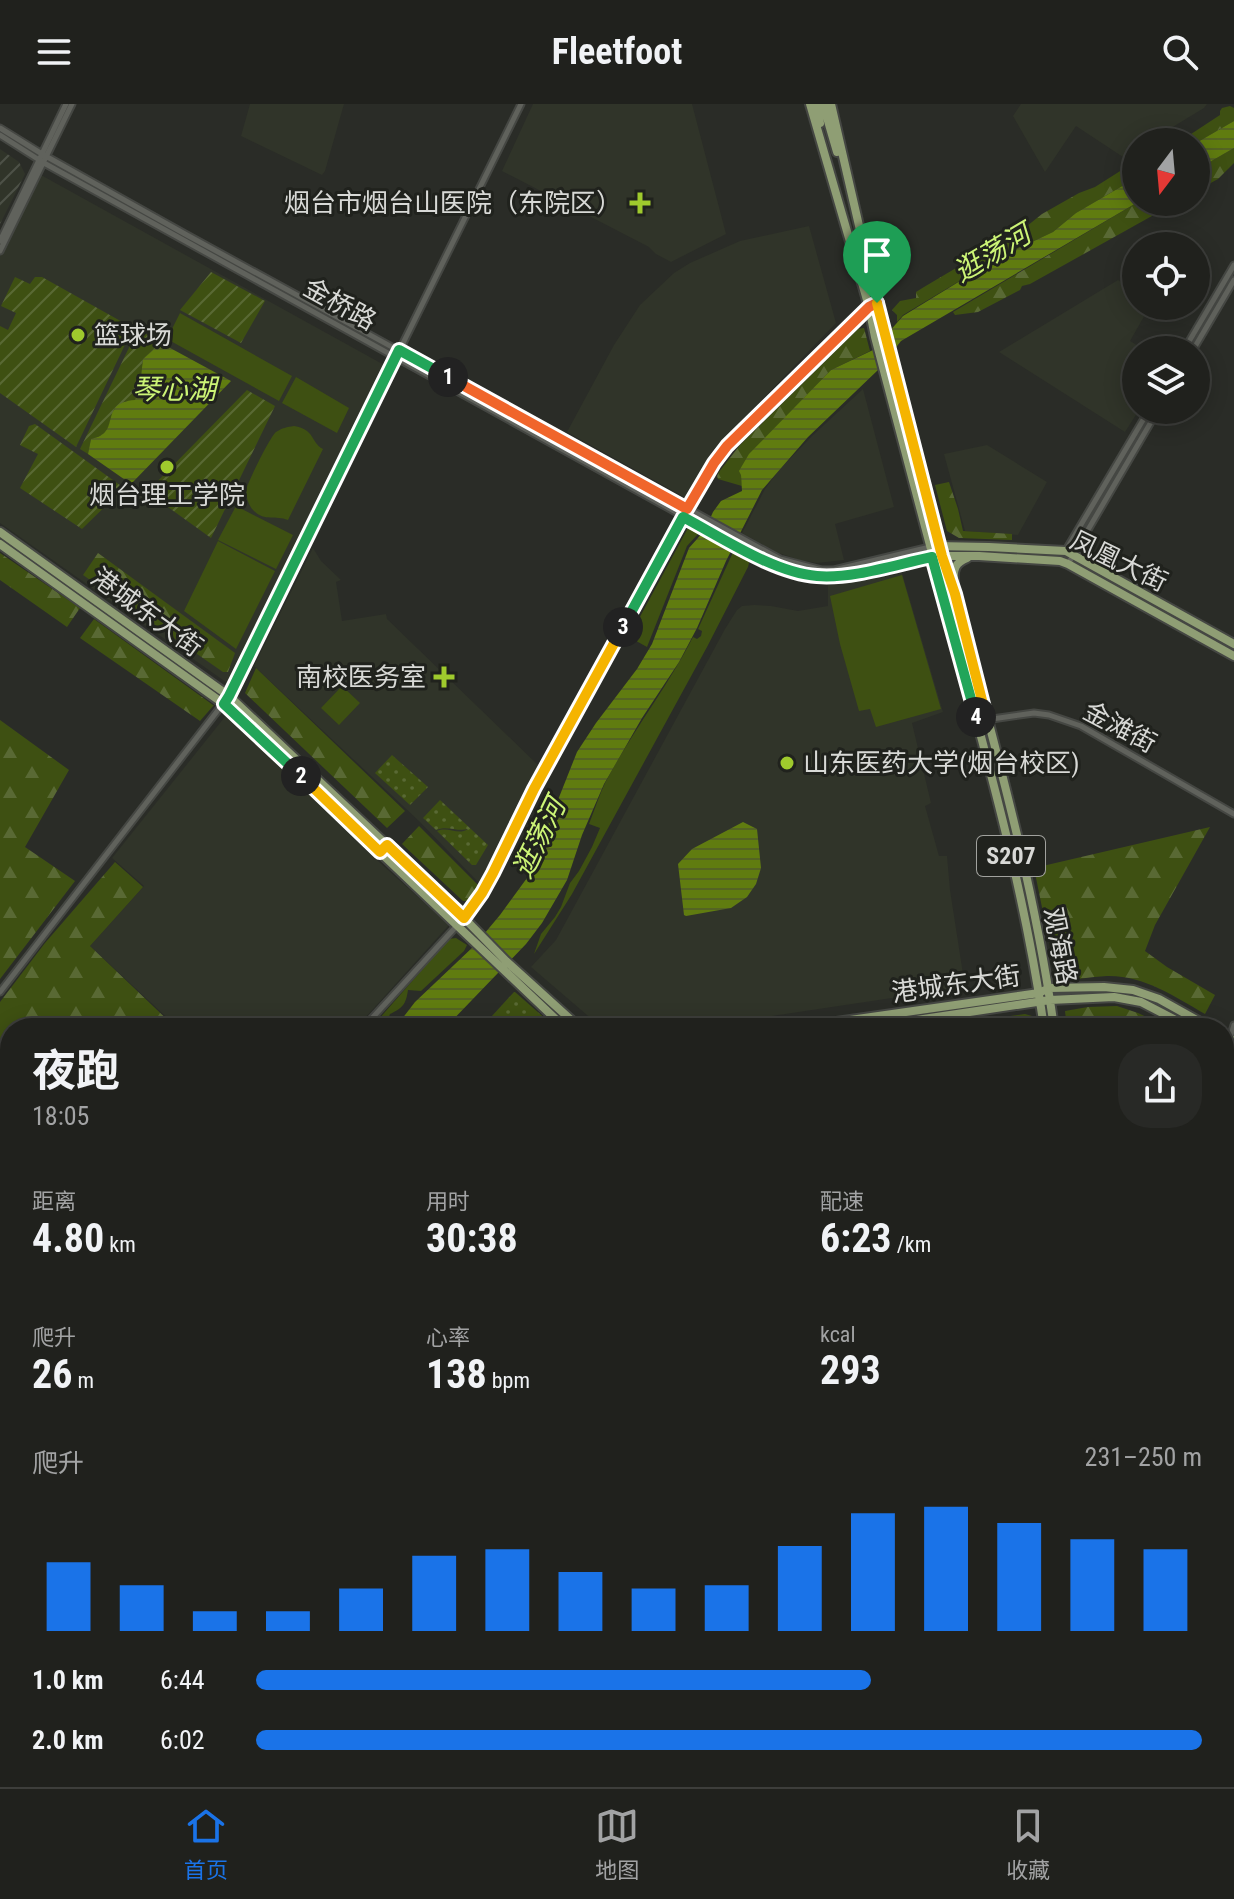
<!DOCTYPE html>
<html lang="zh">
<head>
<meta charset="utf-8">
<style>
	:root { --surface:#20211d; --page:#282926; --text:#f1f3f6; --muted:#a2a3a4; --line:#3d3e3b; --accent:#1a73e8 }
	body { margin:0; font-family:"Roboto Condensed","Noto Sans SC",sans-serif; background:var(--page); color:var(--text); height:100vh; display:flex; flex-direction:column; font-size:30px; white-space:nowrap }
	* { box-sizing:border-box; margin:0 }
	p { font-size:26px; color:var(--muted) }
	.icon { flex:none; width:44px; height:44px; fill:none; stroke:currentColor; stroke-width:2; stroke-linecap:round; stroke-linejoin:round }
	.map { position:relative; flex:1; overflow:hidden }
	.details { position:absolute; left:0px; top:914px; width:1234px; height:770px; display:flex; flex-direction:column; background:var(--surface); border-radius:32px 32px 0 0; box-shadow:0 4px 20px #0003,0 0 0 2px var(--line) }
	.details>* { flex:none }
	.needle { width:52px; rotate:196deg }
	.controls { position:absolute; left:1122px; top:24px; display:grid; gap:16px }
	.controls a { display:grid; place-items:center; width:88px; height:88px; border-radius:50%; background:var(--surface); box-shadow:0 4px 20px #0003,0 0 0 2px var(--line); font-size:40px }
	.pin { position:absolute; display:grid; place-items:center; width:68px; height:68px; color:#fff; margin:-82px -34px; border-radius:50% 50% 50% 0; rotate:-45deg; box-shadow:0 0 8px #0007 }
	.pin .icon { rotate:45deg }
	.km { position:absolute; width:40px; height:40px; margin:-20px; border-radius:50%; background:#222; color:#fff; font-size:22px; line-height:40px; text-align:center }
	.round { display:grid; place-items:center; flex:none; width:84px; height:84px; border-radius:32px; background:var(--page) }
	.overview { display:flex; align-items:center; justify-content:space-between; height:136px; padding:0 32px }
	h1 { font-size:44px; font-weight:700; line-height:60px }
	.metrics { display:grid; grid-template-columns:repeat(3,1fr); gap:12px; height:136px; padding:8px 32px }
	.metrics div { display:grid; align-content:center }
	.metrics b { font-size:40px; font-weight:700 }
	.metrics small { font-size:22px; font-weight:400 }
	.metrics p { font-size:22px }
	.chart { height:224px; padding:16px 32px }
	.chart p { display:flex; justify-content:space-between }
	.chart svg { width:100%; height:144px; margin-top:8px; stroke:var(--accent); stroke-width:6 }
	ul { padding:0 32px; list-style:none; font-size:26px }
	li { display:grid; grid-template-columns:128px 96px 1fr; align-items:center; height:60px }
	li i { height:20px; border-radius:10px; background:var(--accent) }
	header { display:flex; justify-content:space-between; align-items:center; height:104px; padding:0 32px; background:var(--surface); font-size:36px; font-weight:700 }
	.dock { display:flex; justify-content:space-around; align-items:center; height:112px; border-top:2px solid var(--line); background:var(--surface); font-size:22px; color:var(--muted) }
	.dock a { display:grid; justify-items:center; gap:4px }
	.dock .active { color:var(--accent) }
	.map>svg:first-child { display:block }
	.built { fill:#303429 }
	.industrial { fill:url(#industrial-furrows) }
	.grass { fill:#3e5012 }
	.forest { fill:url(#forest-firs) }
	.park { fill:url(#park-dots) }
	.garden { fill:url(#garden-furrows) }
	.water { fill:url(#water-rules) }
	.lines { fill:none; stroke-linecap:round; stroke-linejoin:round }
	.minor-casing { stroke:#454743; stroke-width:9 }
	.major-casing { stroke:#454743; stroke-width:12 }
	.minor { stroke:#60625c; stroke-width:5 }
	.major { stroke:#8f9e74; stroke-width:8 }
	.split-1-casing { stroke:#fff; stroke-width:16 }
	.split-2-casing { stroke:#fff; stroke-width:16 }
	.split-3-casing { stroke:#fff; stroke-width:16 }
	.split-4-casing { stroke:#fff; stroke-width:16 }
	.split-5-casing { stroke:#fff; stroke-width:16 }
	.split-1 { stroke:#f0652b; stroke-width:10 }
	.split-2 { stroke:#22a559; stroke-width:10 }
	.split-3 { stroke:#f5b400; stroke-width:10 }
	.split-4 { stroke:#22a559; stroke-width:10 }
	.split-5 { stroke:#f5b400; stroke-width:10 }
	.poi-dot { fill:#9fca2d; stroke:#20221d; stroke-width:3 }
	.labels { text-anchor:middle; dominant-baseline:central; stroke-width:6; stroke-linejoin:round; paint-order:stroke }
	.shield { fill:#20221d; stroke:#a1a29e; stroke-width:2 }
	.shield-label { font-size:24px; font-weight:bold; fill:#d8d9d6 }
	.poi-label { font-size:26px; fill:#d8d9d6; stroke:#20221d; text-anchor:end }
	.street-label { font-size:26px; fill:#d8d9d6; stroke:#20221d }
	.water-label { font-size:28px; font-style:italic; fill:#ccf476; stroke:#20221d }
</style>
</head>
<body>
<header><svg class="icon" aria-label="menu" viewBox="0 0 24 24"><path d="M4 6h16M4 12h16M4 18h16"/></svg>Fleetfoot<svg class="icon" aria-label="search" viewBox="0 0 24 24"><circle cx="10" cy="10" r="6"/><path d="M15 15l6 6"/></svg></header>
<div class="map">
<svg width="1234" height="1683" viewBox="0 0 1234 1683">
	<defs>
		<pattern id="industrial-furrows" width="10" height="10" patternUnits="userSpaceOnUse" patternTransform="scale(2)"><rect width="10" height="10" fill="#303429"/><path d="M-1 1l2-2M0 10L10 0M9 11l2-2" fill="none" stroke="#4d5147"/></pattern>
		<pattern id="forest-firs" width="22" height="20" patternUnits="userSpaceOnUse" patternTransform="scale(2)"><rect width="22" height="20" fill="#3e5012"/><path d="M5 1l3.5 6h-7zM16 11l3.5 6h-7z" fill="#596934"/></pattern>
		<pattern id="park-dots" width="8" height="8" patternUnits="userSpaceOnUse" patternTransform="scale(2)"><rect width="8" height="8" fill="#3e5012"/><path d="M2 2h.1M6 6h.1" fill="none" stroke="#596934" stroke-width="1.8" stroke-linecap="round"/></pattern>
		<pattern id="garden-furrows" width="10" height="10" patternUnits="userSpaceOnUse" patternTransform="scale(2)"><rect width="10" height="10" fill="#3e5012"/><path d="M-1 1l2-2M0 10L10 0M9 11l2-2" fill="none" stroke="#596934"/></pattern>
		<pattern id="water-rules" width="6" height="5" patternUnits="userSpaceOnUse" patternTransform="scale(2)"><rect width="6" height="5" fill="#607c10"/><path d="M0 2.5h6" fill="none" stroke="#546423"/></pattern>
	</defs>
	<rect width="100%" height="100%" fill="#2a2c27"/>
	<path class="built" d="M250 0H344L325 67 322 71 241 32Z
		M533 0H692L726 130 671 158 656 150 649 143 502 67Z
		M1021 0H1207L1204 4 1148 38H1136V45L1123 53 1076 22 1045 68 1013 12Z
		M41 71 386 262 362 306 230 581 0 419V152Z
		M809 122 836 219 712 347 686 394 567 328 614 241 640 201 674 169 690 159 740 137Z
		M1118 176 1136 187V202H1150L1130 237 1145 246H1136V306H1139L1125 328 999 248Z
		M863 285 894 403 835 420 844 456 817 459 799 456 776 448 742 429 765 385 779 366 812 332Z
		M987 341 1047 378 1018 431 965 427 944 350Z
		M313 444 321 457 341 476 336 478 342 517 386 510 387 515 538 661 480 780 419 717 254 562Z
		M902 469 943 608 912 619 931 699 925 702 939 752H947L950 786 965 883 693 924H605L594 917 531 863 556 836 725 525 737 506 742 502 754 501 771 502 798 507 828 502V481L881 474Z
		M228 609 368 748 449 821 356 924H178L90 842 144 782 112 754Z
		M1224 988 1234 991V1072L1224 1069Z
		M1224 1079 1234 1081V1188L1224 1185Z
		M1234 1497V1683H1200L1198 1674H1224V1529Z
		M309 1674H923L920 1683H310Z
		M1053 1674H1143L1144 1683H1053Z"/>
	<path class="industrial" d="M0 45 19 58 25 70 0 120Z"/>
	<path class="grass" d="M180 209 292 272 279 297 167 235Z
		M296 273 349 304 337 329 282 299Z
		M294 322C316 326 310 338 323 345L288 416C275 411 264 418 253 406 248 400 245 391 247 383 250 374 270 333 276 328 282 324 287 323 294 322Z
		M236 402 293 431 276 465 218 436Z
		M688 424 699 429 687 442 647 543 629 533Z
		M218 437 275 467 236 545 184 507Z
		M734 446 750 455 748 463 707 543 572 790 534 850 541 830 555 813 561 803 570 779 579 767 592 743 600 724 589 720C594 707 599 692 605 679 631 629 667 584 693 533L697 535 701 532 702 527 698 525Z
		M902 471 941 605 876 623 870 605 859 607 840 540 830 492Z
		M342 582 360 599 339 621 321 604Z
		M456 834 467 841 464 847 421 887 408 886C406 900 403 904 390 910L385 924H371L449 835Z"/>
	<path class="forest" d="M1230 2 1234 4V17L1196 39 1165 38 1177 30 1185 34 1220 11V7L1222 4Z
		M1234 44V59L1218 75 1196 87V66Z
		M1136 57V74L1076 109 1053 128 996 155 903 211 897 218V211L892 206 900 197 916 194V188L924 183 1027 122 1042 110 1079 89 1095 83Z
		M1138 98H1177L1030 180 1022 182 1020 186 978 208 955 211 953 208Z
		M864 224 870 247 831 266 750 350 741 371 742 382 718 375 717 372 719 368 740 341 858 225Z
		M949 378 958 405 963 427 1012 430V436L959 434 947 427 935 381Z
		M0 449 80 504 67 523 0 476Z
		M98 449 235 549 228 568H223L83 471Z
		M94 515 213 601H214L200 617 80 534Z
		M256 564 405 707 387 724 245 589Z
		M0 616 69 666 25 743 75 777 0 875Z
		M419 722 478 781 467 797H463L402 740Z
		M1210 723 1155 821 1145 847 1167 863 1215 891 1205 910C1174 892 1143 871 1107 872 1090 873 1073 876 1057 877L1034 764Z
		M115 758 143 783 90 842 176 924H10V1030L0 1024V898L45 839Z
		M1117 902 1138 909 1170 924H1067L1065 907 1088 903Z
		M316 1674H410L412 1683H317Z"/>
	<path class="park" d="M392 651 428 683 410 701 375 669Z
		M440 696 488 741 476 761H472L437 727C448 722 458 732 468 725 457 728 447 721 436 726L423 714Z
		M514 888H515L556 924H481Z
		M1025 910 1032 912 1034 924H920Z
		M0 1047 10 1053V1250L0 1241Z"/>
	<path class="garden" d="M211 168 265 197 241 239 180 206Z
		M15 173 30 180 35 173H42L133 224 76 343 0 289V222L8 226 16 209 1 202Z
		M138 225 161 239 143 255 140 281 135 297H126L114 305C109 321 110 331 91 335L88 350 80 345Z
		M247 286 275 302 211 434 147 388Z
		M35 320 124 384 82 425 20 384 38 350 20 341 29 322Z"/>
	<path class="water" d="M1234 17V44L1196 66V39Z
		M1136 74V98H1138L901 237 878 266 808 333 762 386 726 457 697 524 679 558 642 614 604 680 582 731 567 776 542 819 526 840 445 924H395L415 898 474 842 500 811 527 774 577 648 596 619 637 565 652 540 689 444 705 426 713 408 721 397 742 387 741 371 739 367 749 350 831 266 873 246 903 212 996 155 1053 128 1076 109Z
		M161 239 231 277 131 380 88 350 91 335C123 329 97 299 135 296L140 281 143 255Z
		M743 718 757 725 761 764 756 780 747 793 731 804 686 812 684 811 678 760 692 745Z
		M0 1261 10 1271V1674H219L224 1683H0Z"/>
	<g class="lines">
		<defs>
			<path id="minor" d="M0 24 42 50 185 130 780 455 822 466H834L930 443
				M0 31 44 59 759 454C776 462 794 469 813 472 847 477 898 460 932 453
				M0 137 66 0
				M0 147 72 0
				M1184 246 1234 161
				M1193 246 1234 176
				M1066 446 1149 306
				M1068 460 1158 306
				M985 616 1034 609 1049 611 1081 622 1234 710
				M0 888 229 592 521 0
				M363 924 464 814 482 789 534 685 714 359 727 342 869 203
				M1230 934 1234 921
				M1224 1073 1234 1076
				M1224 1190 1234 1193
				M1224 1249 1234 1252
				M1224 1313 1234 1316
				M1224 1430 1234 1396
				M1224 1462 1234 1429"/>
			<path id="major" d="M810 0 869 203 875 233C900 329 925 425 951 521 987 654 1025 788 1044 924
				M816 0 820 19
				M823 0 837 48
				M831 0 883 226 942 452 955 490C992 633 1034 777 1054 924
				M0 428 229 592 464 814 506 857 580 924
				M0 440 224 600 565 924
				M935 442 989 443 1066 447 1234 540
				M937 452H979L1060 457 1068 460 1234 552
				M954 477C953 465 955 459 967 454
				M794 924 1039 889 1049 884 1104 883 1133 886 1159 895 1211 924
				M863 924 1050 896 1114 893 1141 898 1191 924
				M1224 932 1234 937
				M1224 943 1234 948
				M0 1032 10 1038
				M1224 1475 1234 1478
				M1224 1483 1234 1486
				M284 1674 285 1683
				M292 1674 293 1683
				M1152 1674 1154 1683
				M1166 1674 1167 1683
				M946 1683 949 1674"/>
		</defs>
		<use href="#minor" class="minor-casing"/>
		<use href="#major" class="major-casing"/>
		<use href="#minor" class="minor"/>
		<use href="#major" class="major"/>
	</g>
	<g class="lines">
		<defs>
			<path id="split-1" d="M448 273 687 405 714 359 727 342 869 203 877 199"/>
			<path id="split-2" d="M301 672 224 600 229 592 399 246 448 273"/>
			<path id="split-3" d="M301 672 380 748 387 741 464 814 482 789 493 769 534 685 623 523"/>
			<path id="split-4" d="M623 523 683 413C721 433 774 469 817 472 853 475 897 460 932 453L976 613"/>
			<path id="split-5" d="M877 199 942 452 955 490 987 616H977L976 613"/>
		</defs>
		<use href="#split-1" class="split-1-casing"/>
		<use href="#split-2" class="split-2-casing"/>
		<use href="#split-3" class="split-3-casing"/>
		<use href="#split-4" class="split-4-casing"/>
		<use href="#split-5" class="split-5-casing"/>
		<use href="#split-1" class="split-1"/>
		<use href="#split-2" class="split-2"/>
		<use href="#split-3" class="split-3"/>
		<use href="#split-4" class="split-4"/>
		<use href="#split-5" class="split-5"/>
	</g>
	<g class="poi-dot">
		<path d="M636 87h8v8h8v8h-8v8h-8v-8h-8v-8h8z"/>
		<circle cx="78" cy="231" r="8"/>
		<circle cx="167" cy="363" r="8"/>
		<path d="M440 561h8v8h8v8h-8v8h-8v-8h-8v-8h8z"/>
		<circle cx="787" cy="659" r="8"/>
	</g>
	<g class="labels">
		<rect class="shield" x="977" y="732" width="68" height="40" rx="6"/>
		<g class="shield-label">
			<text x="1011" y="752">S207</text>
		</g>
		<g class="poi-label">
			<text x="622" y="99">烟台市烟台山医院（东院区）</text>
			<text x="94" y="231" text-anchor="start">篮球场</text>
			<text x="167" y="391" text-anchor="middle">烟台理工学院</text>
			<text x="426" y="573">南校医务室</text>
			<text x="803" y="659" text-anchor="start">山东医药大学(烟台校区)</text>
		</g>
		<g class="street-label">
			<text transform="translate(340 200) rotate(29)">金桥路</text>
			<text transform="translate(1119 457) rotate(26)">凤凰大街</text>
			<text transform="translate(147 508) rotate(36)">港城东大街</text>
			<text transform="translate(1120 623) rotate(28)">金滩街</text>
			<text transform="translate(1060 842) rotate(79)">观海路</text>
			<text transform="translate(956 880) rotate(-8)">港城东大街</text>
		</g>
		<g class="water-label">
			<text transform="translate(992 149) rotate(-31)">逛荡河</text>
			<text x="174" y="285">琴心湖</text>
			<text transform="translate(539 734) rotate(-64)">逛荡河</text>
		</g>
	</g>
</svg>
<div class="controls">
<a><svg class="needle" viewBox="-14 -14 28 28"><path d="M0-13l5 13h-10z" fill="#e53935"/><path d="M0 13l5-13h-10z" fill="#a2a3a4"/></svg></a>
<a><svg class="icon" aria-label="locate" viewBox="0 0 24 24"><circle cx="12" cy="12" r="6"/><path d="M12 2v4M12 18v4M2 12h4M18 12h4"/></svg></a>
<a><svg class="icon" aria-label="layers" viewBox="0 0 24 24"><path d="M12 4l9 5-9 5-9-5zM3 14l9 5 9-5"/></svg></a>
</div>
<div class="pin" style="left:877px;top:199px;background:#1e9e55"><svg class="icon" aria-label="arrive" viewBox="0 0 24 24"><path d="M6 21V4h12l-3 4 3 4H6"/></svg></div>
<b class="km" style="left:448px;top:273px">1</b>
<b class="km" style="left:301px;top:672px">2</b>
<b class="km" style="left:623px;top:523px">3</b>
<b class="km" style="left:976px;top:613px">4</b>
<section class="details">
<div class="overview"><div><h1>夜跑</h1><p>18:05</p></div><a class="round"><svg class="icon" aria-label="share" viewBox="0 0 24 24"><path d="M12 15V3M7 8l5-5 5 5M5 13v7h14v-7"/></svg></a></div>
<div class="metrics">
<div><p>距离</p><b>4.80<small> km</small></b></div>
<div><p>用时</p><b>30:38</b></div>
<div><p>配速</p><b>6:23<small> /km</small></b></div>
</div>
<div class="metrics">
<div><p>爬升</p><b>26<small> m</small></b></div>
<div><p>心率</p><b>138<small> bpm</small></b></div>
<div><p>kcal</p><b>293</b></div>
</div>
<div class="chart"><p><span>爬升</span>231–250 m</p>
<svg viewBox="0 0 160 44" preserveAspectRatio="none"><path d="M5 44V23M15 44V30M25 44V38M35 44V38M45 44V31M55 44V21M65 44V19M75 44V26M85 44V31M95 44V30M105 44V18M115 44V8M125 44V6M135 44V11M145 44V16M155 44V19"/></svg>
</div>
<ul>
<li><b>1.0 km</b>6:44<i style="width:65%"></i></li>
<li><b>2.0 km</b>6:02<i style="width:100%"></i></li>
</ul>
</section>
</div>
<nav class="dock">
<a class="active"><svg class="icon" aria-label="home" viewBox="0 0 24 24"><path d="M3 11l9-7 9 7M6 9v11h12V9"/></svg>首页</a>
<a><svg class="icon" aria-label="map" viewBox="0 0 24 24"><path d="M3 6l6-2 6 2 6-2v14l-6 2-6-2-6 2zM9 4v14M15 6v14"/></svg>地图</a>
<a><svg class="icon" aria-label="saved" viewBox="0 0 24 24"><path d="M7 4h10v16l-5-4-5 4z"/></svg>收藏</a>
</nav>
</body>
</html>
